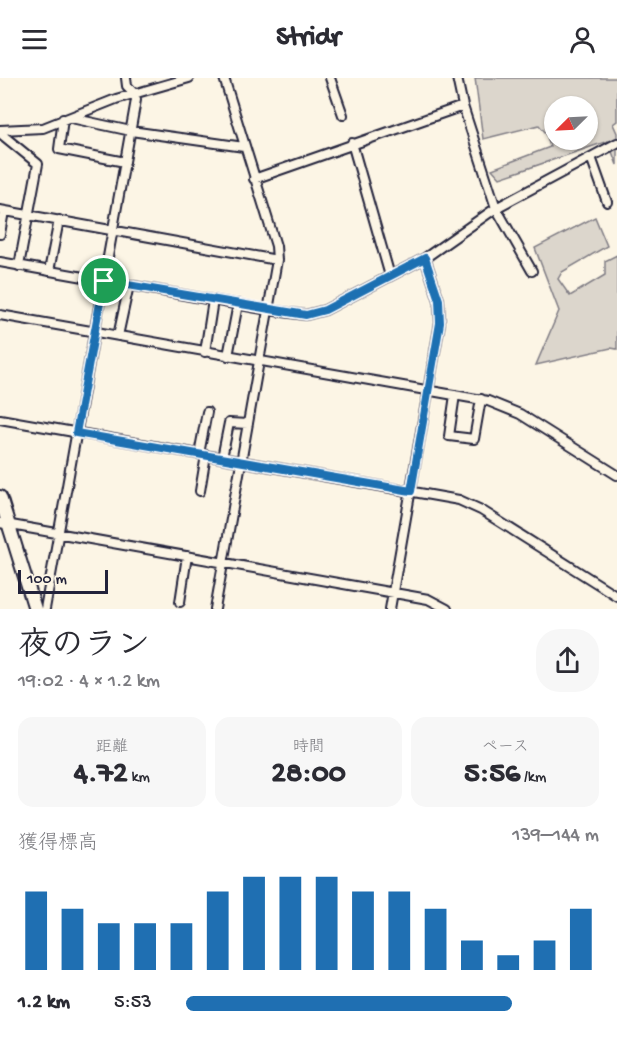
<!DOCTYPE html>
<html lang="ja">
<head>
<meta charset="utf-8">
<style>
	:root { --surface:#fff; --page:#f7f7f7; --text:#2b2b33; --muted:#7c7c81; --accent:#1f6fb2 }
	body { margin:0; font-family:"Gochi Hand","Klee One",sans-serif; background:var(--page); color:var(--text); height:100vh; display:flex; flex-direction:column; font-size:22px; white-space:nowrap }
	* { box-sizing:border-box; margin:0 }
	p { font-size:20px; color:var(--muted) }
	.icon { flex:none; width:33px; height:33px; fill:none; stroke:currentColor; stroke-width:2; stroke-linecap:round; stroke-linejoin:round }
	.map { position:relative; height:531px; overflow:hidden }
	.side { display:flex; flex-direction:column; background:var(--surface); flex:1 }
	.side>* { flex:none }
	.needle { width:39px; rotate:246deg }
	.controls { position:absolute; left:544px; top:18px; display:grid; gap:12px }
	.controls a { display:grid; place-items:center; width:54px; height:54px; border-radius:50%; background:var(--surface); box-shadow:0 2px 4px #0004; font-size:30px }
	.scale { position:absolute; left:18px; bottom:15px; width:90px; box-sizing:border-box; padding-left:6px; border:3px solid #22223b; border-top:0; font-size:16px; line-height:21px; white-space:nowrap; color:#22223b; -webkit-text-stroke:4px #fcf5e5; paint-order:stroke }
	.pin { position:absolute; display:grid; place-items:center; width:51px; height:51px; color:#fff; margin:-26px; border:3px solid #fff; border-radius:50%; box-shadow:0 2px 6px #0007 }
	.round { display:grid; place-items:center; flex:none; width:63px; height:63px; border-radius:24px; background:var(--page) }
	.summary { display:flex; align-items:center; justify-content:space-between; height:102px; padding:0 18px }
	h1 { font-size:33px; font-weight:800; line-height:45px }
	.stats { display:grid; grid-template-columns:repeat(3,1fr); gap:9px; height:102px; padding:6px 18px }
	.stats div { display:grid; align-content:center; border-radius:15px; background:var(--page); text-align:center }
	.stats b { font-size:30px; font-weight:800 }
	.stats small { font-size:16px; font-weight:400 }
	.stats p { font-size:16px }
	.chart { height:168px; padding:12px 18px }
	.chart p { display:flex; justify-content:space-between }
	.chart svg { width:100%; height:108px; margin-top:6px; stroke:var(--accent); stroke-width:6 }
	ul { padding:0 18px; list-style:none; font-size:20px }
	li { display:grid; grid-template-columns:96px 72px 1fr; align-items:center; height:45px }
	li i { height:15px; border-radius:8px; background:var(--accent) }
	header { display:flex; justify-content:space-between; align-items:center; height:78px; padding:0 18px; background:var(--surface); font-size:27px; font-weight:800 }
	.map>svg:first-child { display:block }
	.green { fill:#dcd6cc; stroke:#7f7c84; stroke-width:1.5; fill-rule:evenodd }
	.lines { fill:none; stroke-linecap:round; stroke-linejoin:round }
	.minor-casing { stroke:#22223b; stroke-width:12 }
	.highway-casing { stroke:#22223b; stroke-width:16 }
	.minor { stroke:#fcf5e5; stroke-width:8 }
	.highway { stroke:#fcf5e5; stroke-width:12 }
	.route-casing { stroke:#fff; stroke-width:12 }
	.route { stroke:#1f6fb2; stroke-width:8 }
</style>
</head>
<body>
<header><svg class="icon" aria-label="menu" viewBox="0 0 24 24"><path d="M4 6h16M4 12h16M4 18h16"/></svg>Stridr<svg class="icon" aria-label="person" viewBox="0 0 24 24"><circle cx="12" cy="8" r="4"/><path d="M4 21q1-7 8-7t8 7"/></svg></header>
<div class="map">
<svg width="617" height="531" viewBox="0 0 617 531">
	<rect width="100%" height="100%" fill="#fcf5e5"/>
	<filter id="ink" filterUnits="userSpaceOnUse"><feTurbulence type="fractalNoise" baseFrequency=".0167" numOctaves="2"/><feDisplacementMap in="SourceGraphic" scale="12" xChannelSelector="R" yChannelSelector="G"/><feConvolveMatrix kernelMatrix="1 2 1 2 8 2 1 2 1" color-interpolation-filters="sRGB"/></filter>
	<g filter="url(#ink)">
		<path class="green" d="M475 0H617V43L613 46 617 55V87L608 63 500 100 492 91 550 69 546 55 539 47 483 61ZM555 28H588V62H555Z
			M595 139 607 168 562 194 558 201 570 218 605 197V183L617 177V271L611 270 536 287 559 233 535 170Z"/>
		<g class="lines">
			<defs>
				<path id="minor" d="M330 0 343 37
					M457 0 463 28 496 130 532 193
					M71 40 131 53 244 69
					M63 41 59 71 125 84
					M0 52 43 50 116 21 189 0
					M0 55 38 86 19 188
					M352 65 390 198
					M591 79 607 124
					M254 101 463 28
					M0 132 277 182
					M0 156 4 133
					M0 184 268 232 306 237 325 232 425 180 496 130 617 65
					M49 193 59 142
					M0 237 488 323 520 336 617 397
					M118 258 129 207
					M205 274 213 222
					M228 278 238 226
					M455 317 449 358 474 361 481 321
					M0 341 459 422 481 432 617 518
					M199 376 207 334
					M222 380 229 345 248 346
					M200 413 206 377
					M0 445 428 521 447 531
					M180 524 187 478
					M45 531 136 22 135 16 127 8 126 0
					M215 531 277 182 276 168 224 0
					M390 531 440 245 439 222 425 180"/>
				<path id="highway" d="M0 419 35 531"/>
			</defs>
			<use href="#minor" class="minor-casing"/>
			<use href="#highway" class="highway-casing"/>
			<use href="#minor" class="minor"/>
			<use href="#highway" class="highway"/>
		</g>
	</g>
	<g class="lines" filter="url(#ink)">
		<defs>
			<path id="route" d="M425 180 439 222 440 245 411 413 76 355 104 203 306 237 325 232Z"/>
		</defs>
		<use href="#route" class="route-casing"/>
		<use href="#route" class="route"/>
	</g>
</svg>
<div class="controls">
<a><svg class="needle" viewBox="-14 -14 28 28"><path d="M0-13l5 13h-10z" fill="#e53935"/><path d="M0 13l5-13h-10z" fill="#7c7c81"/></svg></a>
</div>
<div class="scale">100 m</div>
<div class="pin" style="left:104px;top:203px;background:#1e9e55"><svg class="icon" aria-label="arrive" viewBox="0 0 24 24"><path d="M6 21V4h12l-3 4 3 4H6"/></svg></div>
</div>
<section class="side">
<div class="summary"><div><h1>夜のラン</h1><p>19:02 · 4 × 1.2 km</p></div><a class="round"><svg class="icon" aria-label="share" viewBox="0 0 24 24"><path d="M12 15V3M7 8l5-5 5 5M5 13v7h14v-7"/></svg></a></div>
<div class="stats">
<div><p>距離</p><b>4.72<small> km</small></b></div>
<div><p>時間</p><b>28:00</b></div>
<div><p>ペース</p><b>5:56<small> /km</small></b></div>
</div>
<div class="chart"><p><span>獲得標高</span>139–144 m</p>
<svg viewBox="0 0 160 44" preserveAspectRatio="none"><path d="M5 44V12M15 44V19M25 44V25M35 44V25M45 44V25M55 44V12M65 44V6M75 44V6M85 44V6M95 44V12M105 44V12M115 44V19M125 44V32M135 44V38M145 44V32M155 44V19"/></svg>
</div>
<ul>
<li><b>1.2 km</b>5:53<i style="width:79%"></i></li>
</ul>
</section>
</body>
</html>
